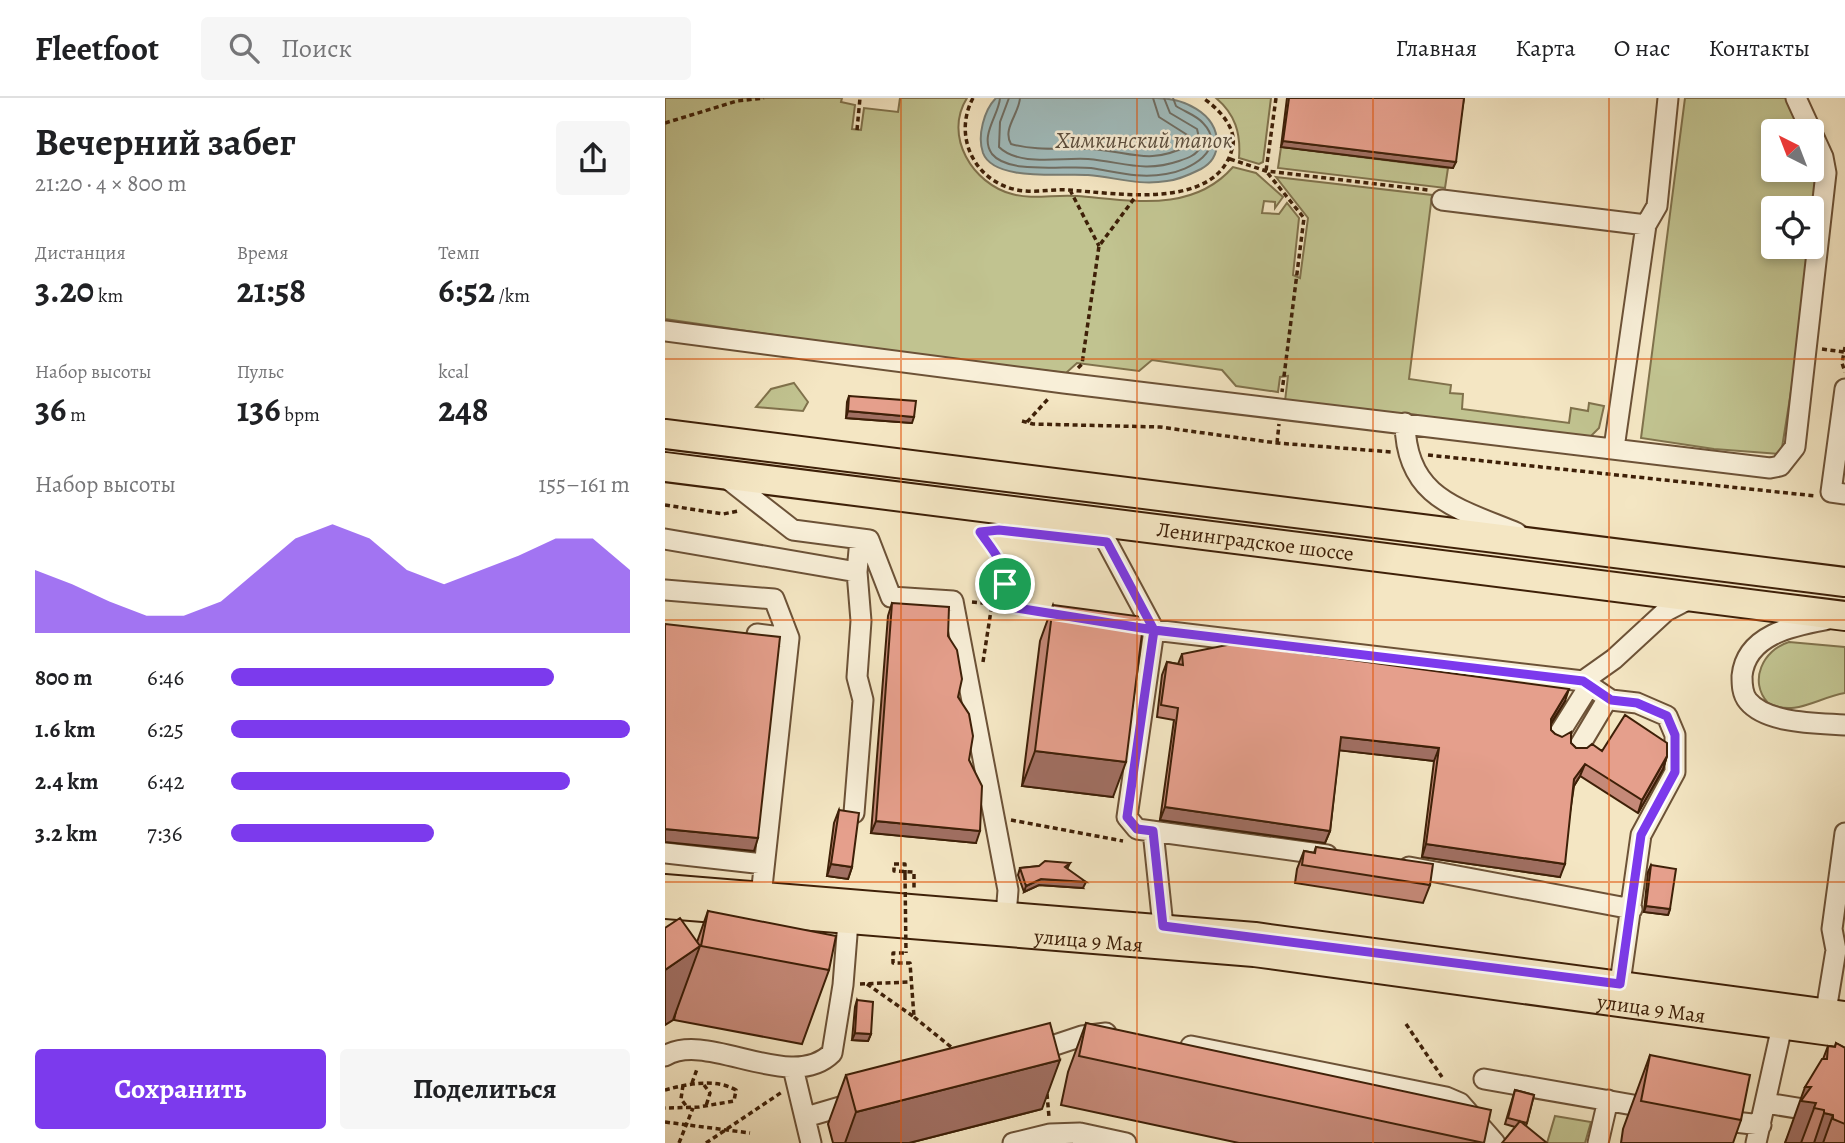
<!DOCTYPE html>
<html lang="ru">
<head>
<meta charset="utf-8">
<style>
	:root { --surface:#fff; --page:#f6f6f6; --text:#202124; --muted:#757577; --line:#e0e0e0; --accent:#7c3aed }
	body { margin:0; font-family:Alegreya,serif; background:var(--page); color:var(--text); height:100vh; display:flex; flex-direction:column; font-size:26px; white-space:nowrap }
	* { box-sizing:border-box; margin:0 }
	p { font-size:23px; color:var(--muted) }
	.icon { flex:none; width:38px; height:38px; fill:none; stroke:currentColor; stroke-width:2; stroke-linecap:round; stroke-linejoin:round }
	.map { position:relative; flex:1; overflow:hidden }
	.details { display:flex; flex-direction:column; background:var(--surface); width:665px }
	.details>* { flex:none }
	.needle { width:46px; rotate:318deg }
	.buttons { position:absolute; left:1096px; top:21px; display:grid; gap:14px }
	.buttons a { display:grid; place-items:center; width:63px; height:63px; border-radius:7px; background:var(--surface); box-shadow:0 4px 10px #0003; font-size:35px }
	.pin { position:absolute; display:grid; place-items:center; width:60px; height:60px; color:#fff; margin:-30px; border:4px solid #fff; border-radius:50%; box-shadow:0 2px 7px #0007 }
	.round { display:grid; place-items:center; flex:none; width:74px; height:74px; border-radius:7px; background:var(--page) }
	.overview { display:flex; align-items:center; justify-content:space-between; height:119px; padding:0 35px }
	h1 { font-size:38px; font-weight:600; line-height:52px }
	.figures { display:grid; grid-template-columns:repeat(3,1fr); gap:10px; height:119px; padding:7px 35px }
	.figures div { display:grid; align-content:center }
	.figures b { font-size:35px; font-weight:600 }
	.figures small { font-size:19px; font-weight:400 }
	.figures p { font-size:19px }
	.chart { height:196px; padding:14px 35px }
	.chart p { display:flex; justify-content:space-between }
	.chart svg { width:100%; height:126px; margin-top:7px; fill:var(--accent); opacity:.7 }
	.cta { display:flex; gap:14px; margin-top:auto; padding:14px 35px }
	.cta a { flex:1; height:80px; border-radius:7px; background:var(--accent); color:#fff; font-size:28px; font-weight:600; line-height:80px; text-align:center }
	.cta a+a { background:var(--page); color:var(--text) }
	ul { padding:0 35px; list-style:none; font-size:23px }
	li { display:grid; grid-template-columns:112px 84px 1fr; align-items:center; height:52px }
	li i { height:18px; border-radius:9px; background:var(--accent) }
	header { display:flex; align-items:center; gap:42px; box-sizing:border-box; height:98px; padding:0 35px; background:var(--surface); border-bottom:2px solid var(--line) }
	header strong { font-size:33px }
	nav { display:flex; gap:38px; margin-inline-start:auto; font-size:24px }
	.search { width:490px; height:63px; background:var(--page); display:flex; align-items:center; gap:18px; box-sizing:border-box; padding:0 24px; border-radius:7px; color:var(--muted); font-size:26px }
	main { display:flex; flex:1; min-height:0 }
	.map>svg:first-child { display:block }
	.green { fill:#c1c390; stroke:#80724c; stroke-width:2; fill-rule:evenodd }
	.water { fill:#a1bdbe; stroke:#797e75; stroke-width:2 }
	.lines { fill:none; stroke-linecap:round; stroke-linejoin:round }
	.shore { stroke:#706e63; stroke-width:2 }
	.minor-casing { stroke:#6c5237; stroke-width:23 }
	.major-casing { stroke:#3e2008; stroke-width:28 }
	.highway-casing { stroke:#3e2008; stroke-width:32 }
	.path { stroke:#3e2008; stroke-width:3.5; stroke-dasharray:5 3.5; stroke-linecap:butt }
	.minor { stroke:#f8efd8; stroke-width:19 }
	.major { stroke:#f4e6c3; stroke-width:24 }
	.highway { stroke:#f4e6c3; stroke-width:28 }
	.path-bridge { stroke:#3e2008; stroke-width:3.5; stroke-dasharray:5 3.5; stroke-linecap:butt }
	.wall { fill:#c58978; stroke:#3e2008; stroke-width:2 }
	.shaded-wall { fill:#a06f62; stroke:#3e2008; stroke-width:2 }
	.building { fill:#e59f8c; stroke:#3e2008; stroke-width:2 }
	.route-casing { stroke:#fff; stroke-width:14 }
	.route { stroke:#7c3aed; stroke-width:9 }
	.grid { fill:none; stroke:#e0560c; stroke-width:2; stroke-opacity:0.55 }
	.labels { text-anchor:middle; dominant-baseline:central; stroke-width:5; stroke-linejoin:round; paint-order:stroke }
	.street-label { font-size:21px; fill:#3e2008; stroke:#f8efd8 }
	.water-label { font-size:23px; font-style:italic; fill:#5c4f3f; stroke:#f8efd8 }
</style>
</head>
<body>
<header>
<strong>Fleetfoot</strong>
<div class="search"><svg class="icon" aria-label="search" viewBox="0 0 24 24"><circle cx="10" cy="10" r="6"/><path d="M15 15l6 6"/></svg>Поиск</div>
<nav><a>Главная</a><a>Карта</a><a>О нас</a><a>Контакты</a></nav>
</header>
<main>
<section class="details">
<div class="overview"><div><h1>Вечерний забег</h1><p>21:20 · 4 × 800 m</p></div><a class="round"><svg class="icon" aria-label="share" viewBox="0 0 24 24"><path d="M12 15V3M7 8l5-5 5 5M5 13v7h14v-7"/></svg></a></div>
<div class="figures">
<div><p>Дистанция</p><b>3.20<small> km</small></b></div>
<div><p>Время</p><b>21:58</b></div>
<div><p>Темп</p><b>6:52<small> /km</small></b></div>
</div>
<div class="figures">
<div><p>Набор высоты</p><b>36<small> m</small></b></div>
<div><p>Пульс</p><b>136<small> bpm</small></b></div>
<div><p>kcal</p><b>248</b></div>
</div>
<div class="chart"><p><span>Набор высоты</span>155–161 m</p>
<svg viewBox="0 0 160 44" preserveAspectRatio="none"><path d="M0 44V22L10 27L20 33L30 38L40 38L50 33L60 22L70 11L80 6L90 11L100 22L110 27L120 22L130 17L140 11L150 11L160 22V44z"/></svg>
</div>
<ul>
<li><b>800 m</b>6:46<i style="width:81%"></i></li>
<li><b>1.6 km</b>6:25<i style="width:100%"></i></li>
<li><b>2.4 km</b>6:42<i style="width:85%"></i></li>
<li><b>3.2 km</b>7:36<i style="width:51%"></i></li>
</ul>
<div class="cta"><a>Сохранить</a><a>Поделиться</a></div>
</section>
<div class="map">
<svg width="1180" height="1045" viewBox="0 0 1180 1045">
	<rect width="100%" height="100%" fill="#f4e6c3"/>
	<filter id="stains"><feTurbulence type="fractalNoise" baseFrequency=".00286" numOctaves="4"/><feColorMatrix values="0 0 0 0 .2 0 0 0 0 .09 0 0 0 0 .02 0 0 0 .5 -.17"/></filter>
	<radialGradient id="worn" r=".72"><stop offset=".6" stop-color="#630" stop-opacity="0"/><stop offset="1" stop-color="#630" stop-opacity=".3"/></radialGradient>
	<path class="green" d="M0 0H177L176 4 190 7 187 31 196 32 199 10 233 14 235 0H302C278 38 308 86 347 96 367 102 391 96 412 98 465 102 527 116 568 69L591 75 618 99 610 110V104L599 103 597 115 614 116 622 105 634 120 628 177 635 180 643 120 611 79 767 97 744 281 786 287 785 295 798 296 797 311 904 325 906 310 923 313 924 305 939 308 934 330 924 340 620 303 623 278 615 279 613 294 571 288 557 272 487 262 474 273 412 265 401 275 240 256 0 221Z
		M551 0H606L598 64 594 66 574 60C576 35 570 16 551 0Z
		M1020 0H1128L1145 33H1108V72H1146V36L1161 75 1116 356 1049 351 976 340ZM1108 110H1146V149H1108Z
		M616 49 783 70 780 90 613 70Z
		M129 285 143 304 138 313 91 309 106 291Z
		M1124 544 1180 549V595C1151 600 1131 619 1103 605 1083 583 1098 552 1124 544Z
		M890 1018 926 1024 920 1045H882Z"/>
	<path class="water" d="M331 0C384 0 438 0 491 0 517 0 552 14 552 45 552 57 547 65 536 71 526 76 513 82 502 83 473 88 450 79 423 77 397 75 329 84 318 55 312 38 319 12 331 0Z"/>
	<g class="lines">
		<path class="shore" d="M335 0C334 17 314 38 327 56 344 77 401 67 426 70 452 74 474 81 501 76 523 73 564 52 538 25 531 17 520 14 511 8L508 0
			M344 0 335 24 334 49C354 69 397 59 423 61 458 64 479 75 514 63 523 60 532 57 536 48L532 31 505 15 499 0
			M355 0C354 16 337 31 346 46 370 53 397 50 423 51 464 52 482 69 524 47V38L494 19 488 0"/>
		<defs>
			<path id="minor" d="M777 102 981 127
				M0 233 399 285 1105 370 1115 368 1130 349 1161 75 1158 59 1131 0
				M1180 291 1166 394 1180 396
				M740 325C741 400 792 410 852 435
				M949 350 981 127 992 108 1003 0
				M59 378 128 432 204 442 226 499 288 503 343 792 341 818
				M430 422 489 532 462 719 472 731 662 757
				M0 441 192 474
				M0 492 109 501 124 540
				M1160 522C1127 528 1081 537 1077 578 1077 586 1077 596 1083 603 1102 626 1153 625 1180 627
				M489 532 918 583 946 602 972 605 1002 618 1010 637V674L976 737 955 885
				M92 536 124 540 96 798
				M918 583 949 561 1001 513 1030 498
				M892 639 924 588
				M912 652 943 600
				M189 715 198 602 192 579 196 523 192 474 195 441
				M488 733 498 828
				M0 755 99 766
				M744 769 967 811
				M1161 913 1171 852 1167 831 1180 735
				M526 948 781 999 795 1005 830 1045
				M366 955 417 938 441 935
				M0 958C42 932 126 996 167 955L178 887 183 824
				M128 970 146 1045
				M819 981 991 1011
				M1101 1005 1180 1018
				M141 1019 192 1004
				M1052 1022 1096 1027
				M415 1035 461 1045
				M348 1045 385 1036 415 1035 418 1045
				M933 1045 943 1002
				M1091 1045 1117 928"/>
			<g id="major">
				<path d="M0 789 590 837 1180 916"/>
				<path id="s1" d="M0 808 589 856 1180 937"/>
			</g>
			<g id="highway">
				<path d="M0 336 1180 484"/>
				<path id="s2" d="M0 369 1180 518"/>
			</g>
		</defs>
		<use href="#minor" class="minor-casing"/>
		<use href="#major" class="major-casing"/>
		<use href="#highway" class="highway-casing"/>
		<path class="path" d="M308 0C286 41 313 90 361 93 375 94 389 91 403 92 451 95 555 114 568 47 571 29 553 10 538 0
			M611 0 601 73 639 120 617 294
			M0 25 72 3 99 0
			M192 32 195 0
			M565 61 601 73 763 92
			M405 92 434 148
			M1180 249 1177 265 1180 274
			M1157 251 1179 254
			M413 270 417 266 434 148 471 98
			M357 323 368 326 495 329 612 345 727 354
			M362 324 383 301
			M612 345 614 326
			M763 357 1151 398
			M0 407 58 416 73 413
			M321 433 315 434 341 478
			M307 504 327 506 340 486 341 478 333 477
			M318 564 327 506 390 515
			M346 722 458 743
			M240 777V766H229V773L249 774V790
			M195 886 245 884
			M202 886 249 919 245 865H228V855H241
			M249 919 291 953
			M741 926 777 979
			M27 985 32 971
			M18 987 16 1001 22 1009
			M39 987 45 995 41 1008
			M0 992C22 986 50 980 71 992L69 1003 34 1009 0 1010
			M382 996 384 1019
			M0 1024 85 1035
			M14 1045 28 1010
			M41 1045 117 994"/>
		<use href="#minor" class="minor"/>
		<use href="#major" class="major"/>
		<use href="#highway" class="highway"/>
		<path class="path-bridge" d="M240 777 241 855"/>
	</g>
	<path class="wall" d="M622 0H799L788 70 616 49Z
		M184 298 247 325 181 320 182 304Z
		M227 505 283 538 304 662 311 745 206 735 223 518Z
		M388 507 448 699 357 688 375 543Z
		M517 556 900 603 886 626V632L890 636 906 645 911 650 1002 658 998 671 973 715 915 678 909 688 895 779 757 759 769 663 674 652 665 733 660 745 495 722 509 622 492 619 497 577 502 564 513 566Z
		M174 712 187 769 183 781 162 778 169 725Z
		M651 749 765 787 758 805 630 785 632 771 639 753 649 755Z
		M405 765 402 771 418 790 374 787 359 794 353 777 355 770Z
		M986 767 1005 811 1003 817 979 814 983 774Z
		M43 813 164 872 137 946 9 922 11 913 8 922 32 844Z
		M192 902 206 936 203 943 187 942 190 909Z
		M421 925 819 1045H574L396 1007 403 974Z
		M1171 945 1180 950V1045H1120L1158 961 1163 948 1170 949Z
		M985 957 1076 1022 1068 1045H956L958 1031Z
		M181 977 377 1011 244 1045H168L163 1026Z
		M850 992 869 997 861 1028 850 1029 840 1026Z"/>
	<path class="shaded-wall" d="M618 43 791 64 788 70 616 49Z
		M183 313 249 319 247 325 181 320Z
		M904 591 900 603 881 633 886 621Z
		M676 639 774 650 769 663 671 652Z
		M370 653 461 664 448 699 357 688Z
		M1002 658 998 671 973 715 977 702Z
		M920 666 915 678 905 694 909 681Z
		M500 709 665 733 660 745 495 722Z
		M211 723 315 733 311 745 206 735Z
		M0 731 93 740 89 753 0 744Z
		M761 746 900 766 895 779 757 759Z
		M166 766 187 769 183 781 162 778Z
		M376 781 421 784 418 790 374 787 359 794 361 788Z
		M981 808 1005 811 1003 817 979 814Z
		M35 848 8 922 0 927V872Z
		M190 935 206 936 203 943 187 942Z
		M395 962 377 1011 244 1045H180L191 1014Z
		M1140 989H1146L1151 1005 1136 1045H1120Z
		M1159 1015 1168 1017 1158 1045H1149Z"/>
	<path class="building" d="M624 0H799L791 64 618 43Z
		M184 298 251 303 249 319 183 313Z
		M227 505 284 509 283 538 292 552 297 581 293 599 304 616 308 638 304 662 317 688 315 733 211 723Z
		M388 507 479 519 461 664 370 653Z
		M0 526 115 539 93 740 0 731Z
		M567 546 904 591 886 621V632L890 636 897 639 906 634V645L911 650H922L927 646 937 653 960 617 1002 645V658L977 702 920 666 909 681 900 766 761 746 774 650 676 639 665 733 500 709 513 610 496 607 502 564 518 567 517 556Z
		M174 712 194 715 187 769 166 766Z
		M651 749 768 766 765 787 637 767 639 753 650 755Z
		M380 763 405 765 400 769 421 784 376 781 361 788 355 770 374 768Z
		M986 767 1011 771 1005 811 981 808Z
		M43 813 171 838 164 872 36 848Z
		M15 820 35 848 0 872V830Z
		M192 902 208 904 206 936 190 935Z
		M385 925 395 962 191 1014 181 977Z
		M421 925 826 1012 819 1045 414 958Z
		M1171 945 1180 950V1026L1168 1021V1017L1159 1015V1012L1149 1010 1151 1005 1136 1003 1146 989H1140L1157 961H1162L1163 948 1170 949Z
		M985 957 1085 977 1076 1022 976 1003Z
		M850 992 869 997 862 1025 843 1020Z
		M855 1023 882 1045H837Z"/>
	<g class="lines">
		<defs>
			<path id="route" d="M340 486 327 506 489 532 462 719 472 731 488 733 498 828 955 886 976 737 1010 674V637L1002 618 972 605 946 602 918 583 489 532 442 444 334 432 315 434C325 449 342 467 340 486"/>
		</defs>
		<use href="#route" class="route-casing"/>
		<use href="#route" class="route"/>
	</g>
	<path class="grid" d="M236 0V1045M472 0V1045M708 0V1045M944 0V1045M0 261H1180M0 522H1180M0 784H1180"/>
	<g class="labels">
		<g class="street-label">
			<text stroke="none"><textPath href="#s2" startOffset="595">Ленинградское шоссе</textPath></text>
			<text stroke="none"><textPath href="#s1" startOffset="425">улица 9 Мая</textPath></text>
			<text stroke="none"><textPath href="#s1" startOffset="992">улица 9 Мая</textPath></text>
		</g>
		<g class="water-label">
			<text x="479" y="42">Химкинский тапок</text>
		</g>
	</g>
	<rect width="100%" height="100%" filter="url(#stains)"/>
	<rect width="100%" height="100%" fill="url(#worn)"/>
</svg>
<div class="buttons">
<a><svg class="needle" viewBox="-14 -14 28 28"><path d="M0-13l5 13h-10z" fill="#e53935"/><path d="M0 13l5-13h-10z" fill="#757577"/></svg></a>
<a><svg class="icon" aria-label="locate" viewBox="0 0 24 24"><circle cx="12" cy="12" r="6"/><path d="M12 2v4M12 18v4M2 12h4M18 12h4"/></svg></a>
</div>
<div class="pin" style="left:340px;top:486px;background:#1e9e55"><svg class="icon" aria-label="arrive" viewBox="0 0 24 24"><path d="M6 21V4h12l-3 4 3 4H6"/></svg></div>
</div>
</main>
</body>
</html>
